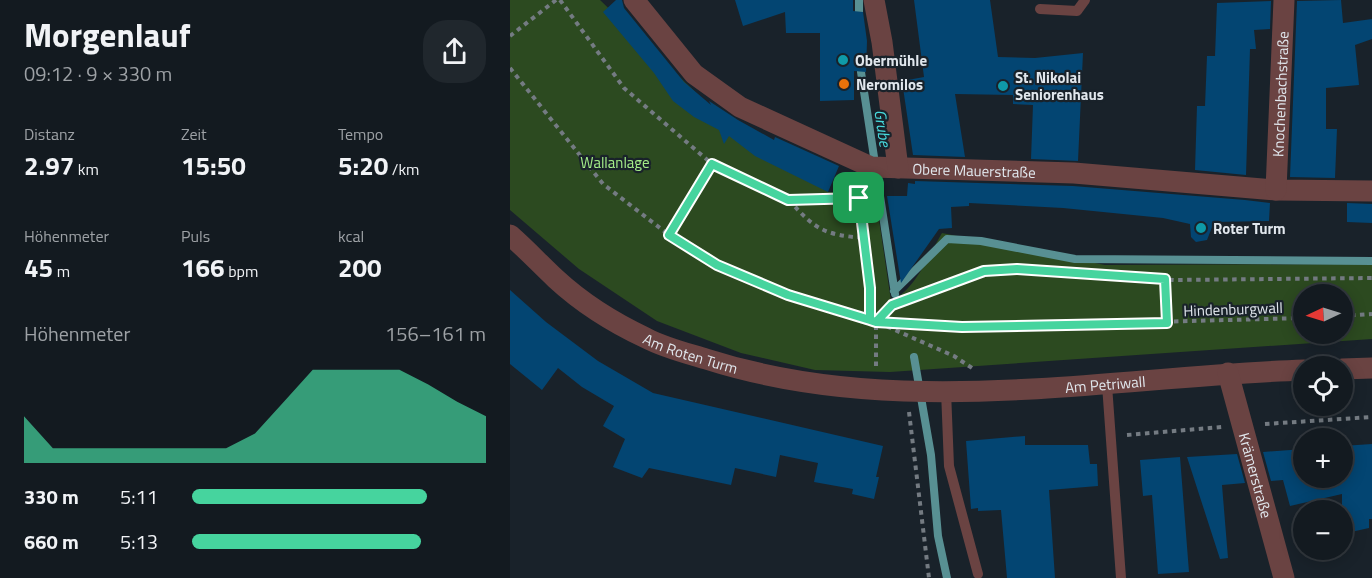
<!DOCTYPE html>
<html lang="de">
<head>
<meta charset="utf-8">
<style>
	:root { --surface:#131a20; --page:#20272d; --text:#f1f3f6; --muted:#9da1a5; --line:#32383e; --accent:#46d49e }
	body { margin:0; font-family:"Titillium Web",sans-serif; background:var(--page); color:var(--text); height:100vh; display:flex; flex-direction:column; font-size:22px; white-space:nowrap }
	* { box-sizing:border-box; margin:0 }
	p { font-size:20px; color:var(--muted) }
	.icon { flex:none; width:33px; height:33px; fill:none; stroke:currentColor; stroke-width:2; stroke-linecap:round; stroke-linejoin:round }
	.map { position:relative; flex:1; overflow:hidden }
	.side { display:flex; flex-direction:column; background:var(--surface); width:510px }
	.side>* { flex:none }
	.needle { width:39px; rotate:266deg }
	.buttons { position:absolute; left:783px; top:284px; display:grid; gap:12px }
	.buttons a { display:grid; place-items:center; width:60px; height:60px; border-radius:50%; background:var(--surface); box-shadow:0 3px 15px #0003,0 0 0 2px var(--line); font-size:30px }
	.pin { position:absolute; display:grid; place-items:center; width:51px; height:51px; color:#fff; margin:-26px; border-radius:12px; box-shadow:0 3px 9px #0006 }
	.round { display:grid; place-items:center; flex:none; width:63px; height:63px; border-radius:24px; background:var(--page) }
	.summary { display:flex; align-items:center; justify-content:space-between; height:102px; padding:0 24px }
	h1 { font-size:33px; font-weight:700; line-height:45px }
	.stats { display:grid; grid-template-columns:repeat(3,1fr); gap:9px; height:102px; padding:6px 24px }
	.stats div { display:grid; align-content:center }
	.stats b { font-size:26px; font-weight:700 }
	.stats small { font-size:16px; font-weight:400 }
	.stats p { font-size:16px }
	.chart { height:168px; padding:12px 24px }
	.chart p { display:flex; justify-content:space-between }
	.chart svg { width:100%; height:108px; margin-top:6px; fill:var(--accent); opacity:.7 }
	ul { padding:0 24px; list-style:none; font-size:20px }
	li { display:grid; grid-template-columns:96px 72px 1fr; align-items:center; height:45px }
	li i { height:15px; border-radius:8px; background:var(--accent) }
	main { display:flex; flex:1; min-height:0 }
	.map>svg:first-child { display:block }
	.green { fill:#2c4a20; fill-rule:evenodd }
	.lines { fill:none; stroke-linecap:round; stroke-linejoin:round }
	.stream { stroke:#589093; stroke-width:8 }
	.building { fill:#034572 }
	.path { stroke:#747b82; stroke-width:4; stroke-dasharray:4.5 4.5; stroke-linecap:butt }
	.service { stroke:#6a4342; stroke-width:10 }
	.minor { stroke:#6a4342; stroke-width:21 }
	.route-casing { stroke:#fff; stroke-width:12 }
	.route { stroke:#46d49e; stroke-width:8 }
	.culture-dot { fill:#0f9aa8; stroke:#19222a; stroke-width:2 }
	.food-dot { fill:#e8710a; stroke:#19222a; stroke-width:2 }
	.labels { text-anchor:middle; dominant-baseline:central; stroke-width:4.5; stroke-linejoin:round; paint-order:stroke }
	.poi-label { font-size:15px; font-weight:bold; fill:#e1e7ed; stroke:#19222a; text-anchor:start }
	.street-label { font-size:15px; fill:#e1e7ed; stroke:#19222a }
	.park-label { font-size:15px; fill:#a4ed88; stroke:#19222a }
	.water-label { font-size:16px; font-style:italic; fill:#48dadd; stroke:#19222a }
</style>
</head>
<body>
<main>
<section class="side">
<div class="summary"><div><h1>Morgenlauf</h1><p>09:12 · 9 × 330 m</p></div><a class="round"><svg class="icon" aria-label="share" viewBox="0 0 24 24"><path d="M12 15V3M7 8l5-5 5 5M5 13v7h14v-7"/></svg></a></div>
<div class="stats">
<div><p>Distanz</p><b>2.97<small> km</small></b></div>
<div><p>Zeit</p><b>15:50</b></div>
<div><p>Tempo</p><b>5:20<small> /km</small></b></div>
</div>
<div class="stats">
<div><p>Höhenmeter</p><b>45<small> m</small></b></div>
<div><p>Puls</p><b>166<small> bpm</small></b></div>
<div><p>kcal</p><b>200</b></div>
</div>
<div class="chart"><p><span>Höhenmeter</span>156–161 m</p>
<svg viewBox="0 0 160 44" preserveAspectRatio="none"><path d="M0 44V25L10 38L20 38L30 38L40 38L50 38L60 38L70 38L80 32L90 19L100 6L110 6L120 6L130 6L140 12L150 19L160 25V44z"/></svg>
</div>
<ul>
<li><b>330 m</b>5:11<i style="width:80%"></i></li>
<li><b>660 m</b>5:13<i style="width:78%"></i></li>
</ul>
</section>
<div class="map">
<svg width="862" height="578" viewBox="0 0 862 578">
	<rect width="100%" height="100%" fill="#19222a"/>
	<path class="green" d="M0 0H90L238 143 318 192 365 193 381 301C405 290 419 255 432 233L595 265 862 264V339L380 372 305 370 231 353 147 321 69 269 0 210ZM794 294H832V333H794Z"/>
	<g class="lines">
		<path class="stream" d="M349 0V12
			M351 72 385 294
			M384 291 437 239 471 241 565 259 862 261
			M404 357 421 455 428 536 437 578"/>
	</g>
	<path class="building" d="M106 0H112L114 8 174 82 201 105 199 101 228 120 264 140 265 137 329 166 318 192 245 156 219 136 214 144 209 130 184 117 163 101 144 73 93 12Z
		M225 0H343V11L353 12 357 41 356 72 344 71V100L310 101V33H276L275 12 233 26Z
		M404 0H480L488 57 525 58 573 53 568 161 521 159 523 105 503 104V95L445 94 455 157 403 155 392 81 414 77Z
		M831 0 833 23 862 19V39L845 45 849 85 816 88V129H827L825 178 780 177 787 1Z
		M761 1 760 29 744 30 746 49H740L736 175 685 170 687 106H695L697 56H705L707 3Z
		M405 181 563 186 735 200 760 203 759 221 704 222 697 240 686 242 681 237 680 224 653 218 553 208 459 203V206L441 207 442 228 429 229 391 283 377 196H397L398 183 405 184Z
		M837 203 862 204V223L837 222Z
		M0 290 36 322 88 361 143 393 373 446 366 477H369L364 499 342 494 343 489 304 482 308 463 270 455 266 477 225 468 221 485 139 468 132 478 103 467 115 439 93 426 104 406 72 387 48 368 32 390 0 364Z
		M515 436V445H578L580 464H587L588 486 539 490 545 578H497L491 510 468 511V508L461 509 456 441Z
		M862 444V519H859V528L832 534V494L780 506 773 480 761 481 753 452 794 449V477H832V446Z
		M727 454 735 483 712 485 718 558 710 559 677 457Z
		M670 457 679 572 648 574 642 495 633 496 630 460Z"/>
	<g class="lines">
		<path class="path" d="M50 0 114 88 202 164 159 235
			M0 36 46 0
			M0 68 93 184 159 235 207 265 278 295 366 322 451 327 794 318
			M202 164 278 200 349 198
			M349 187 360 288V320
			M279 200C305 230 315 235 355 238
			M655 279 657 323
			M832 316 862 314
			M369 323 444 356 462 368
			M366 366V322L382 305 474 271 507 269 664 280 862 278
			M399 412 419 578
			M755 424 862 417
			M617 435 712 427"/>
		<path class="service" d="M530 9 567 11 575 0
			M597 385 611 578
			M436 391 439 466 468 574"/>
		<g class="minor">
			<path id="s1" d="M124 0 184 74 230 107 361 167 564 173 766 190 862 191"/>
			<path d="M364 0 372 42 388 168"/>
			<path id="s2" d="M766 190 774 0"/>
			<path id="s3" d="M0 235C16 249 30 264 46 279 72 303 104 323 136 338 155 348 176 353 196 359 390 421 595 377 794 370"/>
			<path d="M832 369 862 368"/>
			<path id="s4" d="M718 373 774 578"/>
		</g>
	</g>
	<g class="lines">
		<defs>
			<path id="route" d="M349 198 360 288V320L366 322 452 327 657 323 655 279 507 269 474 271 382 305 366 322 360 320 278 295 207 265 159 235 202 164 278 200 349 198"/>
		</defs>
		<use href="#route" class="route-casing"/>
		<use href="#route" class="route"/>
	</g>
	<g class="culture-dot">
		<circle cx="333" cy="60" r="6"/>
		<circle cx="493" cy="86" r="6"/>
		<circle cx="691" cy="228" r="6"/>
	</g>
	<circle class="food-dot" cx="334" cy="84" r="6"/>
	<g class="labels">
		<g class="poi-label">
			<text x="345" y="60">Obermühle</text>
			<text x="505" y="77">St. Nikolai<tspan x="505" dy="17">Seniorenhaus</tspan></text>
			<text x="346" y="84">Neromilos</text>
			<text x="703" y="228">Roter Turm</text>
		</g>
		<g class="street-label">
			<text stroke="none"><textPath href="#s2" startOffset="96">Knochenbachstraße</textPath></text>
			<text stroke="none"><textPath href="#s1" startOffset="399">Obere Mauerstraße</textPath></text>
			<text transform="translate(723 309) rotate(-2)">Hindenburgwall</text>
			<text stroke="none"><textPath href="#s3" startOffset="219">Am Roten Turm</textPath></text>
			<text stroke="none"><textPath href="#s3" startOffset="638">Am Petriwall</textPath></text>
			<text stroke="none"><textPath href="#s4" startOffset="106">Krämerstraße</textPath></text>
		</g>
		<g class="park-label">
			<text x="105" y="162">Wallanlage</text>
		</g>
		<g class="water-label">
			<text transform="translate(373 128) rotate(81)">Grube</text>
		</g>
	</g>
</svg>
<div class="buttons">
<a><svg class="needle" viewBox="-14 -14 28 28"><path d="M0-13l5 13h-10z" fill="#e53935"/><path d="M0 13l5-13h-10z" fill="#9da1a5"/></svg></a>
<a><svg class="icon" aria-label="locate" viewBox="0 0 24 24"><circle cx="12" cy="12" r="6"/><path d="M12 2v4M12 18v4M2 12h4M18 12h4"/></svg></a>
<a>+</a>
<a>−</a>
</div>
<div class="pin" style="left:349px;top:198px;background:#1e9e55"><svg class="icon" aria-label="arrive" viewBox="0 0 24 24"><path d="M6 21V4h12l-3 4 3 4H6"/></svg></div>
</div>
</main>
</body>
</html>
